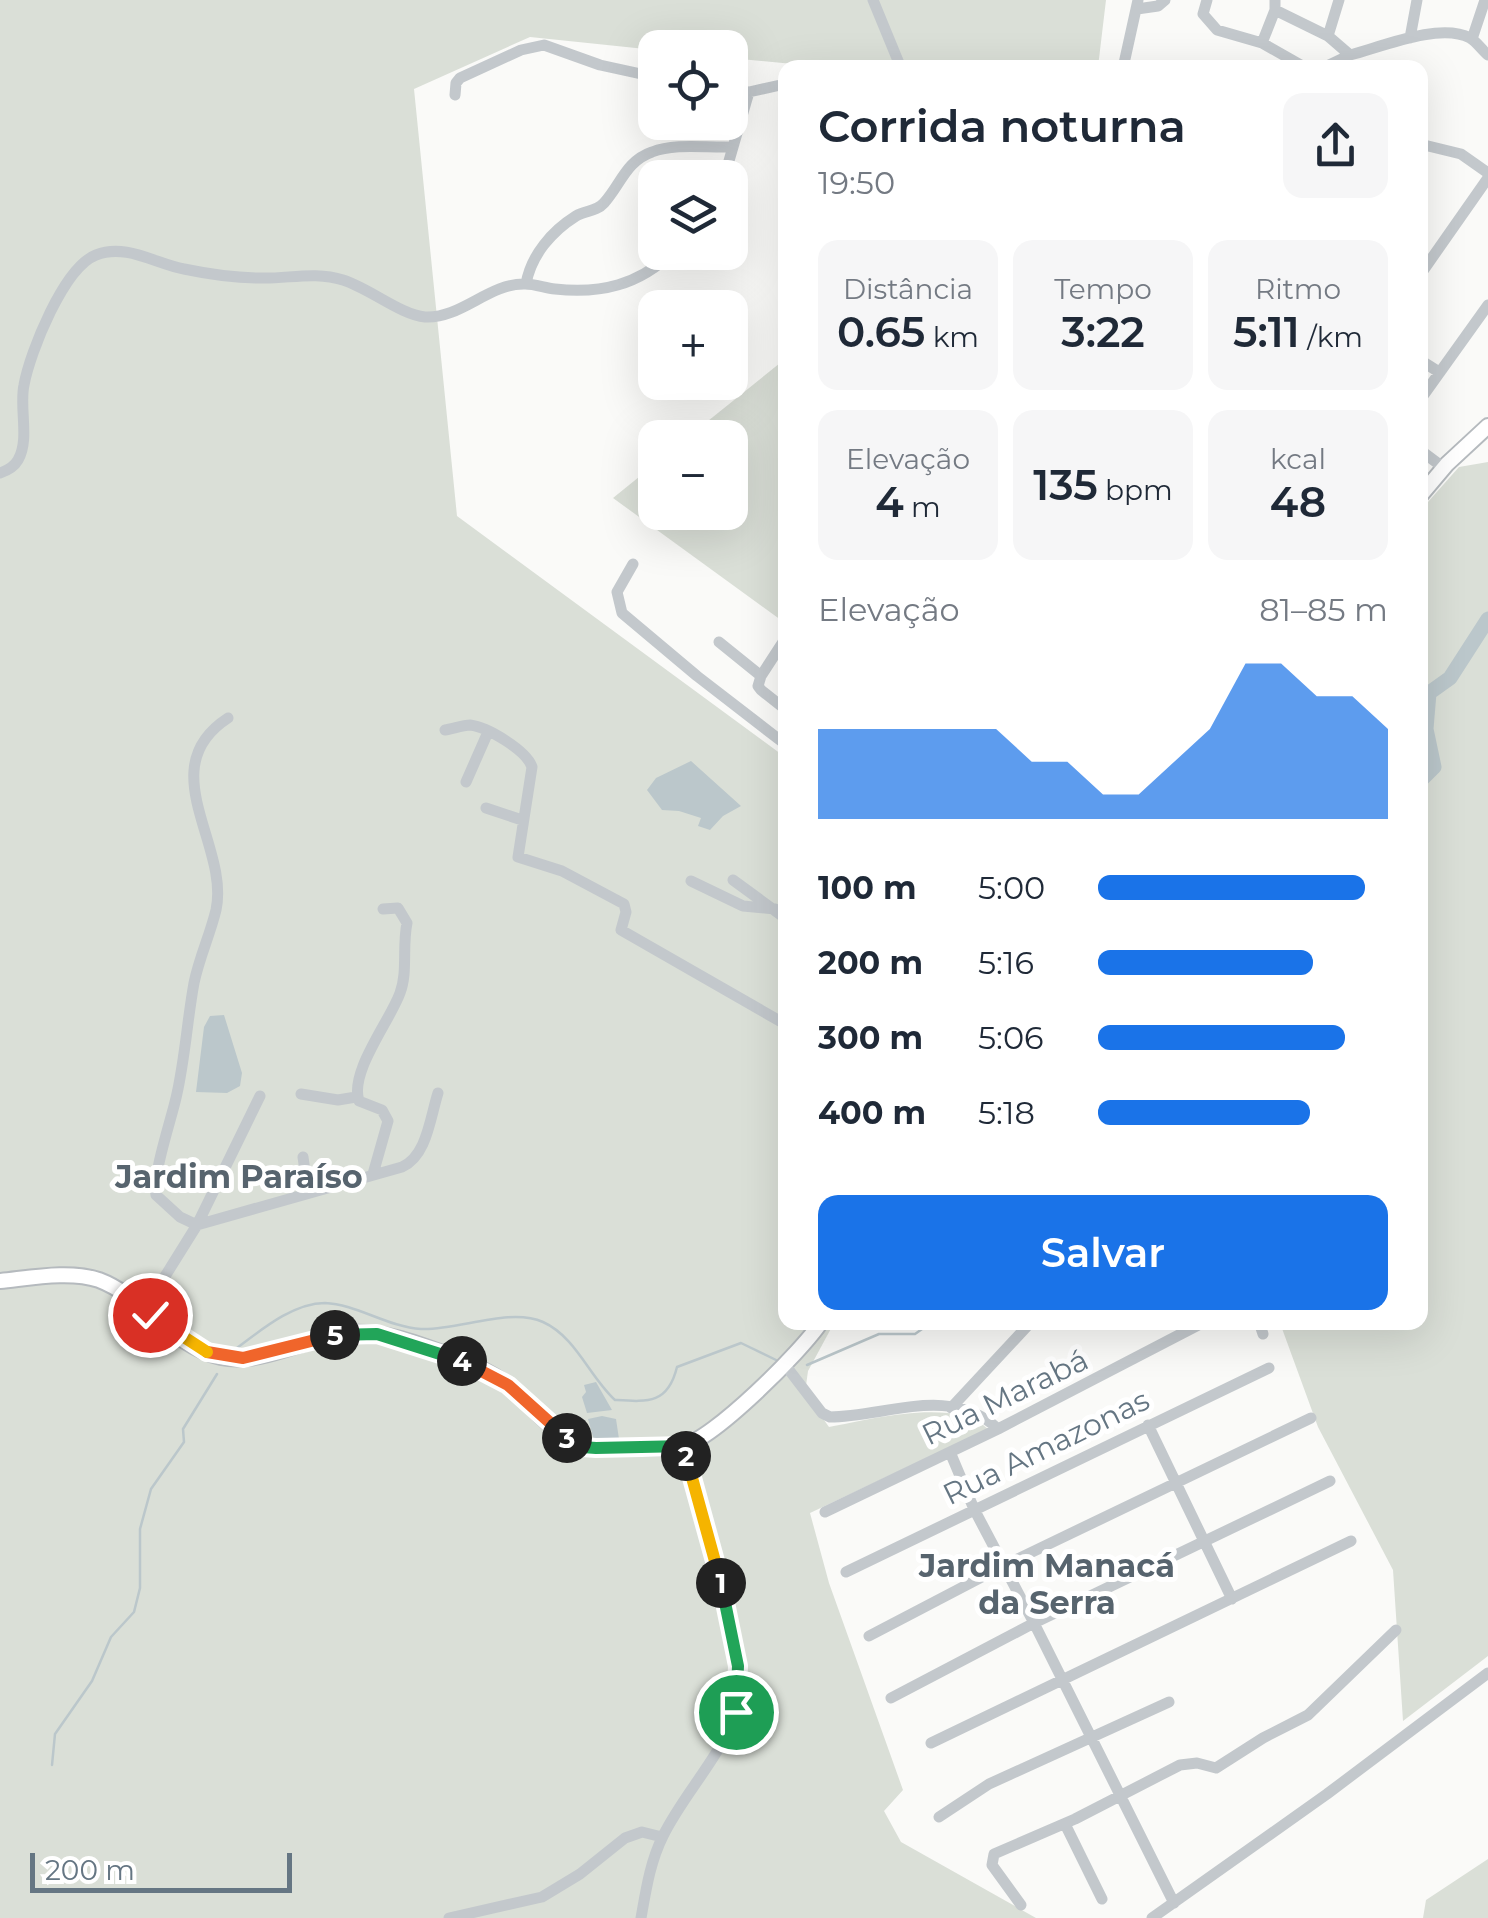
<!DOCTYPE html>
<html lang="pt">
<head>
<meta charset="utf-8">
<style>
	:root { --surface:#fff; --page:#f6f6f7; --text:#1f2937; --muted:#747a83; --accent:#1a73e8 }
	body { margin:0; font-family:Montserrat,sans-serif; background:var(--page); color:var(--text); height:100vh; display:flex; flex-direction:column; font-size:38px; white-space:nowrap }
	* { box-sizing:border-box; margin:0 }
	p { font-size:32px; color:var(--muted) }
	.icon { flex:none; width:55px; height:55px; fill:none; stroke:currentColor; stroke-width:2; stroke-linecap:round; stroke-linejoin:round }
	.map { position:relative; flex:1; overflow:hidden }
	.panel { position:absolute; left:778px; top:60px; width:650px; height:1270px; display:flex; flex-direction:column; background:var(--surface); border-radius:20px; box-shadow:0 10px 40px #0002 }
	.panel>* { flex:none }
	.tools { position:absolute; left:638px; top:30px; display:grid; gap:20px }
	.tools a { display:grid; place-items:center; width:110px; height:110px; border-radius:20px; background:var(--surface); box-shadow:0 10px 40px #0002; font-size:50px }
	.scale { position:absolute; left:30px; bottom:25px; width:262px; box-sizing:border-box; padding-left:10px; border:5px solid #657683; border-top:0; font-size:28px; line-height:35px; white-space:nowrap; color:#657683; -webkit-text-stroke:8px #fff; paint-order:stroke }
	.pin { position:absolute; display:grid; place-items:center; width:85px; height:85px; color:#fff; margin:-42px; border:5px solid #fff; border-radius:50%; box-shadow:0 2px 10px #0007 }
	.km { position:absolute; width:50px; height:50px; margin:-25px; border-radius:50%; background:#222; color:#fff; font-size:28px; line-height:50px; text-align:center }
	.round { display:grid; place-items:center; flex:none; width:105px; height:105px; border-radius:20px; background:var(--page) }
	.head { display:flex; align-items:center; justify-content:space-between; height:170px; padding:0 40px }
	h1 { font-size:45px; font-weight:600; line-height:75px }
	.metrics { display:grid; grid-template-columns:repeat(3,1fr); gap:15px; height:170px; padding:10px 40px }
	.metrics div { display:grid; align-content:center; border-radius:20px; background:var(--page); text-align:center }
	.metrics b { font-size:42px; font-weight:600 }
	.metrics small { font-size:28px; font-weight:400 }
	.metrics p { font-size:28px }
	.chart { height:280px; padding:20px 40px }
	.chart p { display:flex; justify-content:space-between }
	.chart svg { width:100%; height:180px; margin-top:10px; fill:var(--accent); opacity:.7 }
	.action { display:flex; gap:20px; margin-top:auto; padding:20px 40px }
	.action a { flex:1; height:115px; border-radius:20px; background:var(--accent); color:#fff; font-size:40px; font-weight:600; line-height:115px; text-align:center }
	ul { padding:0 40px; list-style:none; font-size:32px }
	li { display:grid; grid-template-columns:160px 120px 1fr; align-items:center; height:75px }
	li i { height:25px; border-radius:12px; background:var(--accent) }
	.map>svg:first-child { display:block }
	.green { fill:#dadfd7 }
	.water { fill:#bbc7cb }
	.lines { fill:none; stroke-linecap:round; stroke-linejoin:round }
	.stream { stroke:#bbc7cb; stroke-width:2.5 }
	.river { stroke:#bbc7cb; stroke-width:15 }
	.major-casing { stroke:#b5babe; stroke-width:18 }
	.minor { stroke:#c3c8cc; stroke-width:11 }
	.major { stroke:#fff; stroke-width:14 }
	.split-1-casing { stroke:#fff; stroke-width:20 }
	.split-2-casing { stroke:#fff; stroke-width:20 }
	.split-3-casing { stroke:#fff; stroke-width:20 }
	.split-4-casing { stroke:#fff; stroke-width:20 }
	.split-5-casing { stroke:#fff; stroke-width:20 }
	.split-6-casing { stroke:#fff; stroke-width:20 }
	.split-7-casing { stroke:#fff; stroke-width:20 }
	.split-1 { stroke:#22a559; stroke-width:12 }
	.split-2 { stroke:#f5b400; stroke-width:12 }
	.split-3 { stroke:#22a559; stroke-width:12 }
	.split-4 { stroke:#f0652b; stroke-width:12 }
	.split-5 { stroke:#22a559; stroke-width:12 }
	.split-6 { stroke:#f0652b; stroke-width:12 }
	.split-7 { stroke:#f5b400; stroke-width:12 }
	.labels { text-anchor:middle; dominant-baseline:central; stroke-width:10; stroke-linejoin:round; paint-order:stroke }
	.street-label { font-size:30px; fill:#657683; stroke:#fff }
	.neighbourhood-label { font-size:32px; font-weight:bold; fill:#57646e; stroke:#fff }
</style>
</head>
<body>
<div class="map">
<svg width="1488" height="1918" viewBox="0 0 1488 1918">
	<rect width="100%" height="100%" fill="#fafaf8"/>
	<path class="green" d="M0 0H1106L1098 67 834 68 730 58V48L655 50 530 37 414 89 457 516 785 757V1322L834 1323 808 1371 805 1393 829 1427C871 1419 955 1397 988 1429L810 1513 829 1583 903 1790 884 1811 901 1842 1036 1918H0Z
		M785 359V623L613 498 655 464V512H730V438L688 437Z
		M1488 462V1656L1403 1721 1393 1570 1318 1427 1280 1323 1420 1322V511L1459 467Z
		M1488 1859V1918H1423L1426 1900Z"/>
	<path class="water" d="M691 761 741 806 723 816 710 830 698 826 701 818 679 811 662 810 647 790 656 778Z
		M224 1015 242 1073 240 1086 227 1093 196 1092 204 1027 210 1016Z
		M596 1382 612 1410 587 1413 582 1397 586 1392 584 1385Z
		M602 1416 616 1419 619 1439 594 1440 588 1419Z"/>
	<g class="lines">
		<path class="stream" d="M237 1348C261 1330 293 1303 325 1303 356 1304 388 1327 421 1329 457 1331 509 1307 543 1322 576 1337 589 1376 615 1400 648 1402 668 1404 677 1367L741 1343 776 1360
			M807 1365 879 1334H915L932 1322
			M52 1765 55 1734 92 1681 111 1637 134 1612 140 1588V1529L151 1489 184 1442 183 1429 217 1374"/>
		<path class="river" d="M1420 781 1434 767 1426 729 1429 693 1450 678 1488 619"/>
		<defs>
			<path id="major" d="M1420 496 1447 464 1488 426
				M0 1281C30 1278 70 1270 99 1280 144 1297 172 1346 221 1357 260 1365 301 1340 340 1334 380 1328 421 1345 458 1359 477 1366 495 1375 511 1388 537 1409 561 1445 596 1448 624 1446 654 1450 682 1446 712 1441 803 1350 821 1322"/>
		</defs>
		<use href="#major" class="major-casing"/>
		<path class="minor" d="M873 0 901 68
			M1207 0 1203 14 1217 30 1262 43 1306 68
			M1275 0V10L1328 36 1350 55C1381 47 1440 22 1470 38 1476 41 1482 50 1488 55
			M1137 9 1158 6 1165 0
			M1328 36 1339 0
			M1410 38 1417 0
			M1472 39 1485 0
			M1262 43 1275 10
			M1123 68 1138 0
			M1323 68 1350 55
			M730 90 749 92 785 84
			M455 95 456 83 460 78 521 50 544 45 600 65 655 77
			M1420 144 1461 154 1488 173
			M724 178 749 92
			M1420 275 1488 178
			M526 284C531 255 552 231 576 216 586 210 596 212 604 203 621 184 626 161 652 152 675 143 706 148 731 147
			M1420 360 1439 372
			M1420 400 1488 305
			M1420 450 1444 468
			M0 473C6 471 14 467 18 460 30 440 19 407 24 385 30 352 64 267 96 255 126 243 156 264 184 269 208 274 236 278 260 278 288 279 315 271 343 280 369 288 401 315 425 317 461 319 489 283 525 284 535 284 545 288 555 289 601 294 639 285 673 252
			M633 564 617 592 622 613 697 676 785 744
			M719 642 761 676 785 639
			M761 676 758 686 761 690 785 709
			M228 718C151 768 230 845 216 910 210 935 199 958 194 983 187 1021 185 1060 176 1098 171 1120 152 1176 156 1195L180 1217 197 1225 402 1167C427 1156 430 1118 438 1093
			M445 730C452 729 463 725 470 725 488 727 527 751 532 767L518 857 562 871 624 904 626 912 621 930 785 1024
			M466 782 488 732
			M486 808 522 820
			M733 880 785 918
			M691 881 743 906 775 909
			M301 1094 338 1100 356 1097
			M303 1157 308 1192
			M373 1174 388 1121 382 1110 359 1101C349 1072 390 1021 400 993 408 972 402 947 407 923L398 908 383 909
			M144 1310 197 1225 260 1096
			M1259 1322 1263 1334
			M786 1366 822 1413 830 1417C885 1417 951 1384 998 1429
			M951 1408 1031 1322
			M1148 1425 1232 1599
			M950 1452 974 1509 1034 1623 1174 1903
			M825 1512 998 1429 1204 1322
			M846 1572 1269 1368
			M869 1636 1003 1566 1311 1418
			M891 1698 1034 1623 1330 1481
			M931 1743 1351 1541
			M939 1817 989 1784 1169 1702
			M1065 1824 1102 1899
			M1021 1905 992 1865 994 1854 1075 1819 1180 1765 1197 1763 1216 1768 1263 1738 1308 1715 1396 1630
			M449 1918 542 1897 580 1874 625 1838 642 1832 662 1837
			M641 1918C646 1890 650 1862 663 1836 683 1795 718 1760 734 1717 755 1658 705 1523 686 1462V1446
			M1152 1918 1327 1794 1488 1673"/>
		<use href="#major" class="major"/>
	</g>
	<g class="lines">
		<defs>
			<path id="split-1" d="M721 1583 738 1666 736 1712"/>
			<path id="split-2" d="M686 1456 721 1583"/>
			<path id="split-3" d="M567 1438 582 1447 596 1448 686 1446V1456"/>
			<path id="split-4" d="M462 1361 508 1385 567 1438"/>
			<path id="split-5" d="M335 1335 377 1334 462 1361"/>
			<path id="split-6" d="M207 1352 243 1358 335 1335"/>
			<path id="split-7" d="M150 1315 207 1352"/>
		</defs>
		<use href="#split-1" class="split-1-casing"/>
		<use href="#split-2" class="split-2-casing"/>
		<use href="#split-3" class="split-3-casing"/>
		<use href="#split-4" class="split-4-casing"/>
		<use href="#split-5" class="split-5-casing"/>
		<use href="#split-6" class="split-6-casing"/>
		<use href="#split-7" class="split-7-casing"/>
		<use href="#split-1" class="split-1"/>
		<use href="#split-2" class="split-2"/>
		<use href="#split-3" class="split-3"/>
		<use href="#split-4" class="split-4"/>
		<use href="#split-5" class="split-5"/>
		<use href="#split-6" class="split-6"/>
		<use href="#split-7" class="split-7"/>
	</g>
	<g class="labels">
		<g class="street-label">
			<text transform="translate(1005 1397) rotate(-26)">Rua Marabá</text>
			<text transform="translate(1046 1447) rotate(-26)">Rua Amazonas</text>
		</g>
		<g class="neighbourhood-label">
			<text x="239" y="1176">Jardim Paraíso</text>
			<text x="1047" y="1565">Jardim Manacá<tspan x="1047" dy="37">da Serra</tspan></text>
		</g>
	</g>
</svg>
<div class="tools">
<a><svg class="icon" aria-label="locate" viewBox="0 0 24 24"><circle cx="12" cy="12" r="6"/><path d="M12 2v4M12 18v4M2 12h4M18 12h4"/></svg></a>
<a><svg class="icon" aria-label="layers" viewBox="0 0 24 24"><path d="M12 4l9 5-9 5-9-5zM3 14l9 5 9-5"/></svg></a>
<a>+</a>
<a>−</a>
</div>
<div class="scale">200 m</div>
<div class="pin" style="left:736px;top:1712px;background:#1e9e55"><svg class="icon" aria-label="arrive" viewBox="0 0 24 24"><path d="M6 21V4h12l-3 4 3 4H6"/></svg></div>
<div class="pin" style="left:150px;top:1315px;background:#d93025"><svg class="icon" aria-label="check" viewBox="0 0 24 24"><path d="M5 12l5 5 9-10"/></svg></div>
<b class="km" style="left:721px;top:1583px">1</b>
<b class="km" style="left:686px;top:1456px">2</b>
<b class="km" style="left:567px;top:1438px">3</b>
<b class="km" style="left:462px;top:1361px">4</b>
<b class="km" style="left:335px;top:1335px">5</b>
<section class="panel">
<div class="head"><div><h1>Corrida noturna</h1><p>19:50</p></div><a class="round"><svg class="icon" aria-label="share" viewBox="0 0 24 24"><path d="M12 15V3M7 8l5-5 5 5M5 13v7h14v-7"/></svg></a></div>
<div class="metrics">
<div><p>Distância</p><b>0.65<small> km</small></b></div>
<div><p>Tempo</p><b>3:22</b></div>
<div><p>Ritmo</p><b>5:11<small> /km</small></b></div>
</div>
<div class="metrics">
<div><p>Elevação</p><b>4<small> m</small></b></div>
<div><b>135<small> bpm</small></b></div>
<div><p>kcal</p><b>48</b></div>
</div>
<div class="chart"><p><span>Elevação</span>81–85 m</p>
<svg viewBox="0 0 160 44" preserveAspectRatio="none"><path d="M0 44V22L10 22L20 22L30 22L40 22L50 22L60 30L70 30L80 38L90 38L100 30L110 22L120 6L130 6L140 14L150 14L160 22V44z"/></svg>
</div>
<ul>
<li><b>100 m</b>5:00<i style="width:92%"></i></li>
<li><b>200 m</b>5:16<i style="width:74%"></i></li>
<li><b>300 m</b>5:06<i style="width:85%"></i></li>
<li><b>400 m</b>5:18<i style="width:73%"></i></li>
</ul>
<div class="action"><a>Salvar</a></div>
</section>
</div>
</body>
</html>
